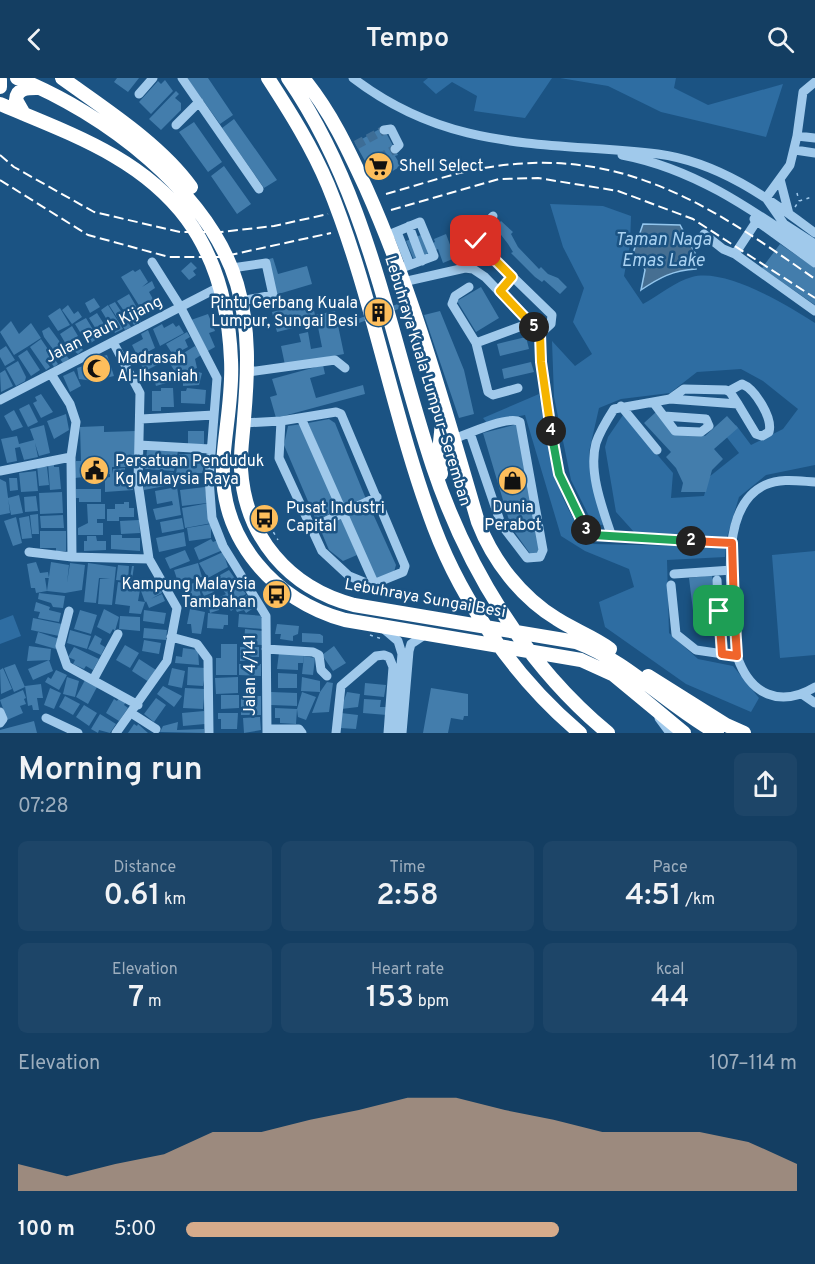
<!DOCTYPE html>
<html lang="en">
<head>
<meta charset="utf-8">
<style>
	:root { --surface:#143e62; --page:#1d4568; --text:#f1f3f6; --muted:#9daebe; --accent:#d6ab8b }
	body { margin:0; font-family:Overpass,sans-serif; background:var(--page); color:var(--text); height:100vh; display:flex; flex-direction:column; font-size:22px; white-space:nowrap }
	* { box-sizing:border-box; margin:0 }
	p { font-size:20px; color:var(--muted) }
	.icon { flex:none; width:33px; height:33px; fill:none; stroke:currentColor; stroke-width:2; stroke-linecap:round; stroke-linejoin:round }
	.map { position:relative; height:655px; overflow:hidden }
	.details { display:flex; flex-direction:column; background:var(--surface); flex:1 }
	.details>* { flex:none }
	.pin { position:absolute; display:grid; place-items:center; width:51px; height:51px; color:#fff; margin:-26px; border-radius:12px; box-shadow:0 3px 9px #0006 }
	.km { position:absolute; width:30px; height:30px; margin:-15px; border-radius:50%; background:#222; color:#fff; font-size:16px; line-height:30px; text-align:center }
	.round { display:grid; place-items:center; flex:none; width:63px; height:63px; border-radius:9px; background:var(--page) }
	.headline { display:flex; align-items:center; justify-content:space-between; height:102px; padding:0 18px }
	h1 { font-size:33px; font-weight:600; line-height:45px }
	.stats { display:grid; grid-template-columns:repeat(3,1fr); gap:9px; height:102px; padding:6px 18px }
	.stats div { display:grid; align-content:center; border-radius:9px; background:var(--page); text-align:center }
	.stats b { font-size:30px; font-weight:600 }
	.stats small { font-size:16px; font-weight:400 }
	.stats p { font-size:16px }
	.chart { height:168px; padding:12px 18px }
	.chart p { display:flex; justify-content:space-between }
	.chart svg { width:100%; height:108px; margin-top:6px; fill:var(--accent); opacity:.7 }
	ul { padding:0 18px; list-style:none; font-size:20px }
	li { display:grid; grid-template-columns:96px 72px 1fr; align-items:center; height:45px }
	li i { height:15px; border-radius:8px; background:var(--accent) }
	header { display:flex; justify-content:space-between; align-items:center; height:78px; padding:0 18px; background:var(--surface); font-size:27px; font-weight:600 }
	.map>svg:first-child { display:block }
	.green { fill:#2e6da2 }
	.water { fill:#466f92; stroke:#93c6ed; stroke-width:1.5 }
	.building { fill:#437dac }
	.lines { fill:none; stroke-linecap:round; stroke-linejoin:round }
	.minor-tunnel { stroke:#3d6d96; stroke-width:9; stroke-dasharray:9 4.5; stroke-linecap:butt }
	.path { stroke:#a0c9eb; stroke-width:1.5; stroke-dasharray:3 4.5; stroke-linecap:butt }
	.minor { stroke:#a0c9eb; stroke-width:9 }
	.highway { stroke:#fff; stroke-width:14 }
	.rail { stroke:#fff; stroke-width:2; stroke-dasharray:10 4.5; stroke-linecap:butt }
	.split-1-casing { stroke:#fff; stroke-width:12 }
	.split-2-casing { stroke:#fff; stroke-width:12 }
	.split-3-casing { stroke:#fff; stroke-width:12 }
	.split-4-casing { stroke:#fff; stroke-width:12 }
	.split-5-casing { stroke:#fff; stroke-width:12 }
	.split-6-casing { stroke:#fff; stroke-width:12 }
	.split-1 { stroke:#f0652b; stroke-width:8 }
	.split-2 { stroke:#f0652b; stroke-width:8 }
	.split-3 { stroke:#22a559; stroke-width:8 }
	.split-4 { stroke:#22a559; stroke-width:8 }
	.split-5 { stroke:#f5b400; stroke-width:8 }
	.split-6 { stroke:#f5b400; stroke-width:8 }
	.labels { text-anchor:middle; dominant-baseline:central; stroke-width:5; stroke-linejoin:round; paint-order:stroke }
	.poi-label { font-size:16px; fill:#fff; stroke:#1b5383; text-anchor:start }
	.street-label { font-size:16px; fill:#fff; stroke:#1b5383 }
	.water-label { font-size:18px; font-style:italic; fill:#abd3f2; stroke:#1b5383 }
</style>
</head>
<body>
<header><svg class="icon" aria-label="back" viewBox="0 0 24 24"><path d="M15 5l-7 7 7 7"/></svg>Tempo<svg class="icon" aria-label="search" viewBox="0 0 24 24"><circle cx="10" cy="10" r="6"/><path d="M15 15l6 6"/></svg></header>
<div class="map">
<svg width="815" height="655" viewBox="0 0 815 655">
	<rect width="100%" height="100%" fill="#1b5383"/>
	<path class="green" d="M428 0H552L525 40 474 33 477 18 452 4 436 16 423 4Z
		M560 0H676L674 10 708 27 783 6 766 59 661 34 608 8Z
		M550 126 603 128 631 138 630 167 624 198 643 226C658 218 676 203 692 199 726 190 787 227 815 245V387L766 397 739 419 727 459 634 454 616 434 605 369 608 359 623 337 673 395 671 420 704 418 709 399 739 375 725 357 736 347 751 367 783 351 798 331 763 303 741 291 697 294 670 315 621 321 599 330 589 374 603 447 593 446 571 402 554 319 552 263 575 288 592 276 573 244 584 210 563 169Z
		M539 316C549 370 553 424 593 466L726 469 725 479 667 482 669 555 698 581 733 588 759 620 751 634 686 606 605 549 599 524 634 509 629 491 585 473 561 458 525 337 487 345 483 340Z
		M815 473V577L780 580 772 477Z
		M13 537 21 558 0 566V542Z"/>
	<path class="water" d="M643 146 680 147 695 175 696 191C673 192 659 200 641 212L645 192 640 179 632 178Z"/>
	<path class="building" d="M117 0H139L128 14 114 4Z
		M187 0H208L233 37 220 46Z
		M165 2 173 13 151 36 139 24 158 3 161 6Z
		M176 13 179 16 175 20 181 25V32L161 52 149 41Z
		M234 41 277 102 264 110 222 50Z
		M194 44 222 84 208 94 179 54Z
		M383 49 398 77 395 78 401 88 381 100 374 90 370 92 355 65Z
		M224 88 251 126 237 136 211 98Z
		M501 143 513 154 511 156 518 169 539 191 541 189 548 196 558 200 567 209 560 216 544 202 542 204 535 199 511 175 513 174 508 166 495 149Z
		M465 144 484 173 468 182 450 153Z
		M426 155 431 166 435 164 434 161 446 156 455 180 443 185 438 171 414 182 406 163Z
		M780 166 815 190V227L762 190Z
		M273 180 278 196 307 188 312 206 275 217 265 182Z
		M191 184 197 190 193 193 196 197 189 202 181 193Z
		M140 191 148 204 142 209 152 203 155 210 149 214 157 228 147 235 143 228 140 229 121 199 133 192 135 194Z
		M481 209 499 240 476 254 457 223Z
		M129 216 140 235 137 237 141 243 134 247 117 223Z
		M94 220 100 229 90 235 85 225Z
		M115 224 131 249 125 252 109 227Z
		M312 224 315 237 335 233 344 276 285 287 281 268 301 264 299 256 308 254 311 271 322 269 317 244 277 254 272 234Z
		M403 224 404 229 356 246 355 242Z
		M68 227 74 236 78 233 82 239 72 246 62 232Z
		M108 227 123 251 115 255 101 232Z
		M60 230 70 247 58 253 48 238Z
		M440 233 464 292 474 336 459 340 424 237Z
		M97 235 109 254 101 259 89 240Z
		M208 236 215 253 209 255 215 269 208 273 191 242Z
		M86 240 98 260 88 267 75 246Z
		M11 243 19 256 31 245 41 260 27 269 23 261 27 269 14 277 0 254Z
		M173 245 176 249 179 247 184 255 160 268 153 251 162 246 164 250Z
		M72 248 78 258 75 260 83 272 78 276 67 268 60 256Z
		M49 249 68 275 66 277 69 281 63 285 44 259 42 253Z
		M148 252 155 270 138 279 132 267 143 261 141 256Z
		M187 254 190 259 185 262 188 269 173 277 166 266Z
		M526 259 529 271 500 278 497 266Z
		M41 261 58 286 54 289 49 281 46 283 50 289 46 292 30 269Z
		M6 268 15 282 5 288 0 279V272Z
		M195 268 201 277 195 281 197 290 177 297 169 284Z
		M27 272 40 292 31 298 18 278Z
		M154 276 159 286 145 293 139 283Z
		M107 277 114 298 93 303 79 301 77 290 96 284 95 280Z
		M18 283 26 299 25 303 16 308 6 290Z
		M531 284 534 294 504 301 502 291Z
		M323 287 325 296 310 300 316 320 363 307 365 316 276 340 270 319 277 317 272 301Z
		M5 292 13 308 1 314 0 295Z
		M170 292 173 303 156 308 153 297Z
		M74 293 81 308 70 314 63 298Z
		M193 293 202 295 199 307 183 308V296H193Z
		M161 310H173L174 329H161V333H152V313H161Z
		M187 310 206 312 205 326 181 325V313H186Z
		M41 316 53 334 41 340 33 325 37 323 35 319Z
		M29 326 38 344 28 349 19 331Z
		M14 332 23 349 12 353 4 338Z
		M656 334 677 356 697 353 705 358 727 338 738 350 714 371 723 381 712 392 706 414H681L683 405 676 390 666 379 671 374 644 345Z
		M66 336 69 352 54 361 47 343Z
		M329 341 335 345 366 421 344 430 308 345Z
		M302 346 338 432 316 442 284 367 288 348Z
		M518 346 543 473 531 477 511 449 483 355Z
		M44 347 50 375 39 378 35 365 38 379 24 382 20 369 15 370 17 383 7 385 1 361 17 358 19 366 34 362 30 351Z
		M104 348V354L135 353V389H112V396L113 391 125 390V401H132L133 412 105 414V400L110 399V396L75 400 76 383H81L80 349Z
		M188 353H204V366H188Z
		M147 372 178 373 174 393 145 391Z
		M179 376H203V395L176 396Z
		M48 385H54V389H59L61 411 50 412Z
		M37 387 47 389 49 407 39 408Z
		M36 393 38 413 21 414 19 395Z
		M173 394 175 406 144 412 143 400Z
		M9 400H17L18 412 10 413Z
		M0 401 6 404 10 435 0 437Z
		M177 409 181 437 156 442 153 431 173 427 172 423 157 426 155 413Z
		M205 409 207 425 182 428 180 412Z
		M76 411H101V424H79V420H76Z
		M62 414 63 435 40 436 39 415Z
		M19 417 23 435 11 437 8 420Z
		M36 418 38 433 25 434 24 419Z
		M124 424H129V430H134V439H119V443H107V431H115V426H124Z
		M209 425 212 445 185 450 182 430Z
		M87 426H105V441H97V445H103V457H78V450L88 445Z
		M369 427 396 487 394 494 375 502 346 437Z
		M38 436 39 456H32L30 437Z
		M63 437 64 450H41L40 438Z
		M29 438 32 460 22 461 19 440Z
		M16 439 22 465 13 468 4 443Z
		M341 439 357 477 343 483 329 472 319 448Z
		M182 440 184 451 162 455 160 444Z
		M139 442 140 455 121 456 120 443Z
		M211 446V460L189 463 187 450Z
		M40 453H66V473H56V470H40Z
		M184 454 186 468 159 474 156 460Z
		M111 457H122V460H140V473L111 471Z
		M87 458H96L97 463H106V472L84 473V463H87Z
		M211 461 213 464 218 462 223 472 199 482 194 470Z
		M185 472 190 483 170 491 165 480Z
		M223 474 228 489 208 500 199 485Z
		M36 484 40 495 48 494 49 500H45L47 513 36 515 35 510H31L27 486Z
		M51 484 69 487 67 505 70 485 85 487 82 512 65 515 47 513Z
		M88 485 116 489 112 527 98 526 100 501H110L99 500 96 525 84 524Z
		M198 485 202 499 178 504 174 492Z
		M118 487 129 488 128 503 116 502Z
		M132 488H134L132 502 138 503 136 512H140L138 523 145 524 141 536 129 535 130 528 115 526 118 504 129 506Z
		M229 492 236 502 219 512 213 501Z
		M712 497 718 546 695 549 689 500Z
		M139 501 158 503 162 515 145 524 141 513 146 511 138 510Z
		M237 503 246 516 225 529 220 519 226 516 223 512Z
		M198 504 201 519 185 522 182 508Z
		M210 505 214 514 204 518 200 510Z
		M39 515 65 518 63 530 53 529 51 525 38 521Z
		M162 516 165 523 149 530 146 523Z
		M215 516 219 532 210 535 209 529 202 531 200 526 194 528 193 523Z
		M247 517 255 529 246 535 244 532 237 534 235 530 231 533 228 529Z
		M36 524 50 529 49 532 61 535 59 544 38 540 40 534 34 533Z
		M104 531 119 539 115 553 113 551 110 556 97 549Z
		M190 531 205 534 201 556 192 555 191 546H187Z
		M80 532 97 537 91 556 74 551Z
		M144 532 166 535 164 546 143 543Z
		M208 535 228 537V547H224L223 551 207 550Z
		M239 536 264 538 263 551 238 549Z
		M120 538 140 539V553L119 551Z
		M33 540 62 546 59 558 31 552Z
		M277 546 299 548 298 556 293 558V563L280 561 281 556H275Z
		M144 550 167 552 166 562 143 560Z
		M245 551 263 553 262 567 244 566Z
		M70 552 91 558 87 571 67 565Z
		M38 554 59 561 56 571 35 565Z
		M302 555 320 556 323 558V565L302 564Z
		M95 557 102 561 100 566 105 569 101 577 88 571Z
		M144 562 161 565 159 576 142 573Z
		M221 566H237V597H216V580H221Z
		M125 567 139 575 130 590 116 582Z
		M29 568 51 571 50 582 27 583Z
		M334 568 346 585 333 593 322 577Z
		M74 569 99 581 93 592 86 588 84 591 73 586 75 582 68 579Z
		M240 569H259V579H247L246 583H240Z
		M183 570 198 572 199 587 175 585 176 578 182 579Z
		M279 574 304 577 303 585H298V592L277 591Z
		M304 578 315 580 313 597 302 596Z
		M139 581 156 592 149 604 132 593Z
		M49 582 53 593 33 602 28 591Z
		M15 586 25 609 14 614 4 590Z
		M239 586H261V598L239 597Z
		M188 589 206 590 203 608 187 607Z
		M3 590 12 611 1 616 0 592Z
		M172 590 185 593 182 610 168 607Z
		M56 592 67 597 59 612 45 604 48 599 51 601Z
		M278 595 297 596V610H278Z
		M67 599 79 603 75 619 63 616Z
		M238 599V615L216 616 215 600Z
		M302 599 320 603V614L327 604 333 605 329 634 312 635 320 614 301 613Z
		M85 602 97 609 88 626 76 619Z
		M365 605 386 607 384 619 364 617Z
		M41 606 43 620H37L39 632H33L32 627 28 628 25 608Z
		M163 608 182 618 174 629 157 616Z
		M50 610 61 615 54 631 44 627Z
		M185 610 205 611 203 631 183 630Z
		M431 610 468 616V638H464L463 642 451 640 448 655H423Z
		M23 612 26 620 24 621 26 626 20 628 23 635 7 642 0 622Z
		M271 614 297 615V628L271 627Z
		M302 614 316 619 306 642 298 639 297 631Z
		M347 614 360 616 358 629 341 631Z
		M221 617H239V630L221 631Z
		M65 618 80 626 73 637 59 629Z
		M241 618H261V637H241Z
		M119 620 126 624 124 627 128 630 119 643 106 635 114 621 117 623Z
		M156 620 166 627 154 644 144 636Z
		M364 621 381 622 380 629H387V637L363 635Z
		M84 627 97 635 89 648 76 639Z
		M275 630 297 631 296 646 280 645V640H275Z
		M204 633 205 646 183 648 182 635Z
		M218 635H238L237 651H221V641H218Z
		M341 635 358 637 356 651 340 650Z
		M100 636 116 646 110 655 99 652 98 655 91 651Z
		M260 639 261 652 244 655 243 640Z
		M34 643 37 655H0V652Z
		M178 644 177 652 204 651V655L160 654 163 648Z
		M134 646 137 648 138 646 148 655H128Z"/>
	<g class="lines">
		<path class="minor-tunnel" d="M356 67 384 52
			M367 87 395 71"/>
		<path class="path" d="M797 115 799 123
			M795 129 799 123 812 119
			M266 441 278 462
			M370 557 382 561"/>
		<path class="minor" d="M182 0 259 111
			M353 0C451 75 543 63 658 76 718 84 767 119 815 155
			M815 4 803 14 797 58 790 87 766 120 784 146 815 166
			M139 16 153 0
			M176 47 199 24
			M384 52 391 51 399 67 395 71
			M797 58 815 60
			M795 72 815 75
			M622 77C696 91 754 133 815 175
			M780 101 789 136
			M493 138 477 155 476 163 552 237 551 246 540 256
			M754 141 815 185
			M756 144 735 176 815 233
			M409 148 422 183
			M397 154 410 187
			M704 156 723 171 735 176
			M386 158 420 144 434 178 399 191
			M152 184 181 230 217 300 209 401 212 440 223 468 266 538 267 655
			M232 190 266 185 273 217 241 223
			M403 204 465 190 473 191 485 199 540 256 544 307 559 396 580 443 588 455 612 459 732 465
			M469 209 455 218 452 226 476 265 488 314 493 317 518 310
			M113 264 140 315 138 405 149 481 177 530 167 583 116 655
			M476 265 530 245
			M248 294 335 282 345 290
			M51 296 70 326 76 344 71 379 72 479
			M670 321 684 311 726 312 730 314 738 326
			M0 322 221 208
			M653 324 675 353 701 354 709 348 706 341 664 338
			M621 328 657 372
			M301 340 375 507
			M141 341 214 337
			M244 345 281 343 336 334 341 336 405 488 403 494 371 507 349 498 322 473 279 380 281 343
			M454 361C467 356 509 337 520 344L543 472 540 479 527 480 501 446 470 355
			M139 367 210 371
			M0 393 71 379
			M815 404C798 403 781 400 765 407 713 431 734 532 737 578 750 617 780 630 815 609
			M311 450 377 419
			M612 459C603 432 588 394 596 365 600 353 607 342 614 331L670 321 738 326 756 356 762 358 769 354C773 340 755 311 742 306L729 313
			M29 474 72 479 149 481
			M674 496 732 492
			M717 502 721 576
			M671 507 676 556 696 572 737 578
			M69 533 60 568 67 588 138 627
			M384 551 398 563 402 576 395 655
			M171 559 197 566 208 581 209 655
			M266 571 313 574 319 577 321 592 327 598
			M93 602 118 556
			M802 616 815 625
			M0 634 3 641 0 645
			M131 635 156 651
			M46 640 78 655
			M659 640 670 655
			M267 651H299L302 655
			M336 655 341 608 376 578 384 577 389 579 393 589 388 655
			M402 655 409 573 411 566 426 556"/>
		<path class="highway" d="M17 0C104 35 209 113 237 206 250 251 248 295 244 341 243 358 240 375 241 391 245 459 289 510 354 527L576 564C629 584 668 628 717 655
			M62 0C105 31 160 66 191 109
			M268 0C290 34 312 69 328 107 373 217 392 337 434 449 463 526 517 602 580 655
			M288 0C369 117 389 257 433 389 467 490 525 586 608 655
			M303 0C331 34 348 71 366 110 414 217 445 332 478 444 493 483 521 519 557 541 574 552 594 559 610 571
			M0 2V9
			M0 26C68 55 141 79 187 141 217 182 229 232 231 282 233 317 225 351 223 386 220 462 275 523 345 542L581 582 614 597 684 655
			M24 36 16 22C17 9 29 10 39 10
			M441 396 439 374 443 335
			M648 598 726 647 744 655"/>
		<path class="rail" d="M0 77 14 89 94 134 180 154H221L274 148 328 136
			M0 102 88 157 169 179H221L331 155
			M386 116C422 106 459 93 497 88 627 70 714 130 815 201
			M391 132 499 101 538 100 618 113 693 141 815 220"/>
	</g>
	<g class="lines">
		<defs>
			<path id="split-1" d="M719 533 722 576 737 578 734 530"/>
			<path id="split-2" d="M691 463 732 465 734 530"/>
			<path id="split-3" d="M586 452 593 457 691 463"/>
			<path id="split-4" d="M551 353 559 396 586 452"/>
			<path id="split-5" d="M534 249 540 256 541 284 551 353"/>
			<path id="split-6" d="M476 163 512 199 500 213 534 249"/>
		</defs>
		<use href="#split-1" class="split-1-casing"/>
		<use href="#split-2" class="split-2-casing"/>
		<use href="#split-3" class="split-3-casing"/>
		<use href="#split-4" class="split-4-casing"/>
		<use href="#split-5" class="split-5-casing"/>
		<use href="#split-6" class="split-6-casing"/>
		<use href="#split-1" class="split-1"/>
		<use href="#split-2" class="split-2"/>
		<use href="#split-3" class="split-3"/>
		<use href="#split-4" class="split-4"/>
		<use href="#split-5" class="split-5"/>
		<use href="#split-6" class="split-6"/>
	</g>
	<defs>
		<symbol id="supermarket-disc" viewBox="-11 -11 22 22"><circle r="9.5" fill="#fdbe5c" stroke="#1b5383"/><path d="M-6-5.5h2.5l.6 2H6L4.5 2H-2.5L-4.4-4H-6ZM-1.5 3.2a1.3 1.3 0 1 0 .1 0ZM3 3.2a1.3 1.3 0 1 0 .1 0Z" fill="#111"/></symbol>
		<symbol id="building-disc" viewBox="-11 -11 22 22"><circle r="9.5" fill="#fdbe5c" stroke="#1b5383"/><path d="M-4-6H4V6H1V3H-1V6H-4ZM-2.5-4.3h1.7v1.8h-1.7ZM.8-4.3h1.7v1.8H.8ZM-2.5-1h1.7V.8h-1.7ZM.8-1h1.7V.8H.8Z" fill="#111"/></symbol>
		<symbol id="mosque-disc" viewBox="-11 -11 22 22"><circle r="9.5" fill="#fdbe5c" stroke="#1b5383"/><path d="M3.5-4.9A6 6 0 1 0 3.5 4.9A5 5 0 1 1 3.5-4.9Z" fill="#111"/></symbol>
		<symbol id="civic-disc" viewBox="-11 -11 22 22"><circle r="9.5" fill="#fdbe5c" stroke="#1b5383"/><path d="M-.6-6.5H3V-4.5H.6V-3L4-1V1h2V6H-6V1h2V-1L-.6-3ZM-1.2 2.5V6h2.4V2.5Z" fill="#111"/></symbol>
		<symbol id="shop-disc" viewBox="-11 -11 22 22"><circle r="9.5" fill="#fdbe5c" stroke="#1b5383"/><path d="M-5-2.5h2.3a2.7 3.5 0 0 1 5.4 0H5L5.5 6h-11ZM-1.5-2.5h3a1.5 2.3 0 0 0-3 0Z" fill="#111"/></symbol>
		<symbol id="bus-disc" viewBox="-11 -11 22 22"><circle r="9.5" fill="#fdbe5c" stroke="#1b5383"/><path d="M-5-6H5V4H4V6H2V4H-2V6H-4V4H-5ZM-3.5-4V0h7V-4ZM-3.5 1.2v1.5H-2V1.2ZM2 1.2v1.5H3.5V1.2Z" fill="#111"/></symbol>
	</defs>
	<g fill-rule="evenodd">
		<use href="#supermarket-disc" x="362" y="72" width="33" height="33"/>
		<use href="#building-disc" x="362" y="218" width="33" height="33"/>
		<use href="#mosque-disc" x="80" y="274" width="33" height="33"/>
		<use href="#civic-disc" x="78" y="376" width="33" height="33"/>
		<use href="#shop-disc" x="496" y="386" width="33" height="33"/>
		<use href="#bus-disc" x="248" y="424" width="33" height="33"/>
		<use href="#bus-disc" x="260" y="500" width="33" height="33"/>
	</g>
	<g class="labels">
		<g class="poi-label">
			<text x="399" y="89">Shell Select</text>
			<text x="358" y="226" text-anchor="end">Pintu Gerbang Kuala<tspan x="358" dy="18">Lumpur, Sungai Besi</tspan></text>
			<text x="117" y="281">Madrasah<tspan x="117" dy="18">Al-Ihsaniah</tspan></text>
			<text x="115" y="384">Persatuan Penduduk<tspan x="115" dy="18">Kg Malaysia Raya</tspan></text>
			<text x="513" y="430" text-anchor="middle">Dunia<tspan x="513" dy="18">Perabot</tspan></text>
			<text x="286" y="431">Pusat Industri<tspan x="286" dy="18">Capital</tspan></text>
			<text x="256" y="507" text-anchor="end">Kampung Malaysia<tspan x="256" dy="18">Tambahan</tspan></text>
		</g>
		<g class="street-label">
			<text transform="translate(104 252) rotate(-27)">Jalan Pauh Kijang</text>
			<text transform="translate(427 303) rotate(73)">Lebuhraya Kuala Lumpur–Seremban</text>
			<text transform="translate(425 521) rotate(10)">Lebuhraya Sungai Besi</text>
			<text transform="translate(251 597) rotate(-90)">Jalan 4/141</text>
		</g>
		<g class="water-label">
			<text x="663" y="162">Taman Naga<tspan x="663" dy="21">Emas Lake</tspan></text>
		</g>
	</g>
</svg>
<div class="pin" style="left:719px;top:533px;background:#1e9e55"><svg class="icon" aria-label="arrive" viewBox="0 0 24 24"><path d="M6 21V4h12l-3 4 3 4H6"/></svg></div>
<div class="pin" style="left:476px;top:163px;background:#d93025"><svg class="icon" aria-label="check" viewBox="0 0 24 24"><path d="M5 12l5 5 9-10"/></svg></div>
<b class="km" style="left:691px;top:463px">2</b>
<b class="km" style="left:586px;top:452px">3</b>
<b class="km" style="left:551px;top:353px">4</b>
<b class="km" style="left:534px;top:249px">5</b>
</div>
<section class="details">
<div class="headline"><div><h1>Morning run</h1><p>07:28</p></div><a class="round"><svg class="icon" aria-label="share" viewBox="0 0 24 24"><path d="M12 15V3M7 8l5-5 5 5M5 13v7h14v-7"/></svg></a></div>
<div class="stats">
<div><p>Distance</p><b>0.61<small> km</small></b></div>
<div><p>Time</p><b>2:58</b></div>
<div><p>Pace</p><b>4:51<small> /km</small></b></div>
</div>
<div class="stats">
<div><p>Elevation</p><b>7<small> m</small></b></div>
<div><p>Heart rate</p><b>153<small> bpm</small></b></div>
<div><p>kcal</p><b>44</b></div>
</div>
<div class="chart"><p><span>Elevation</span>107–114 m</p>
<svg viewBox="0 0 160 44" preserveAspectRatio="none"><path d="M0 44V33L10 38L20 33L30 29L40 20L50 20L60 15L70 11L80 6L90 6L100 11L110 15L120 20L130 20L140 20L150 24L160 33V44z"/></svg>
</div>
<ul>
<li><b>100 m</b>5:00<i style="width:61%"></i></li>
</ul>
</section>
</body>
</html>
